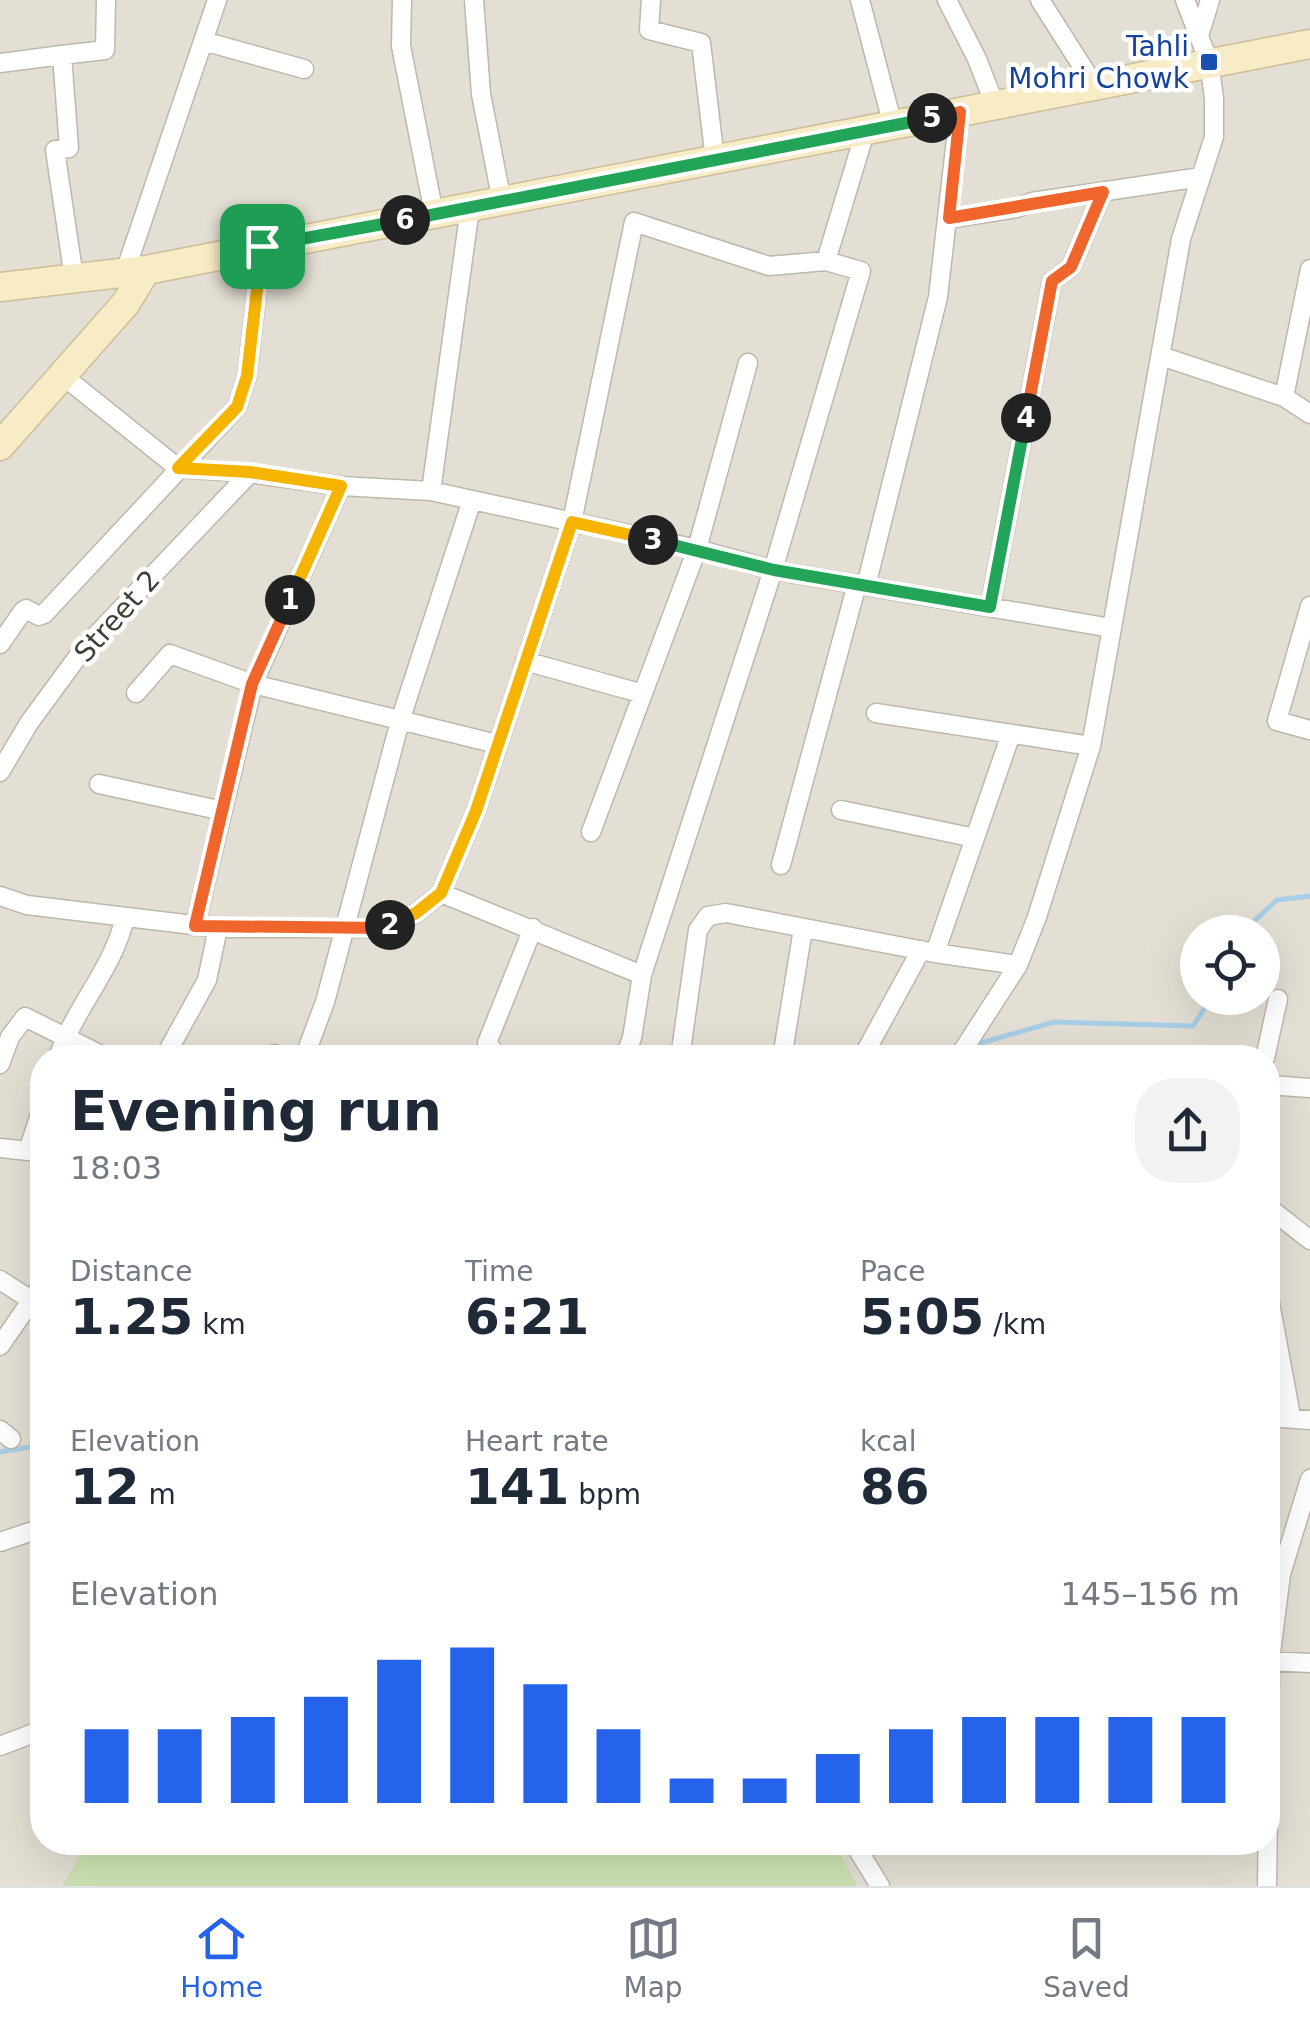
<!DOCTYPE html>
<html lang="en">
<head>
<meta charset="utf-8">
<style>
	:root { --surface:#fff; --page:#f2f2f3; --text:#1f2937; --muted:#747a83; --line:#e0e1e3; --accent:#2563eb }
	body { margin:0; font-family:"DejaVu Sans",sans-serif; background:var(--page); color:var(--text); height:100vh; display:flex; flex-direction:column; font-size:38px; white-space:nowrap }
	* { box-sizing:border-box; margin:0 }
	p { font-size:32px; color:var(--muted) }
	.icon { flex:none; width:55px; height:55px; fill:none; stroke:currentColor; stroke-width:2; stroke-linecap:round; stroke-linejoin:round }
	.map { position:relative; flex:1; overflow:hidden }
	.side { position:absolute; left:30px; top:1045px; width:1250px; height:810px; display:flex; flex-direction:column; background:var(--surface); border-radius:40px; box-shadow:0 10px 40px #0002 }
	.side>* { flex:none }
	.tools { position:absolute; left:1180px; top:915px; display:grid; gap:20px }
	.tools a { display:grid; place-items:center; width:100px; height:100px; border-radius:50%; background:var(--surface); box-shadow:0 10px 40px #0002; font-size:50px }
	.pin { position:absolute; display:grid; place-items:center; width:85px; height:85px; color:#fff; margin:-42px; border-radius:20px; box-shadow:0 5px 15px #0006 }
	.km { position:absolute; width:50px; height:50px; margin:-25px; border-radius:50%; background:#222; color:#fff; font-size:28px; line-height:50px; text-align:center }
	.round { display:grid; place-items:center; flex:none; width:105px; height:105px; border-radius:40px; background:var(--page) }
	.headline { display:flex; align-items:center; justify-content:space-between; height:170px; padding:0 40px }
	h1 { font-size:55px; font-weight:800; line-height:75px }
	.figures { display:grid; grid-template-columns:repeat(3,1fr); gap:15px; height:170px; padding:10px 40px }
	.figures div { display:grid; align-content:center }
	.figures b { font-size:50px; font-weight:800 }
	.figures small { font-size:28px; font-weight:400 }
	.figures p { font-size:28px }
	.chart { height:280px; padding:20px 40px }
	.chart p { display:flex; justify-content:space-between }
	.chart svg { width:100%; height:180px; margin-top:10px; stroke:var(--accent); stroke-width:6 }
	.dock { display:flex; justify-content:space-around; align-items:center; height:140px; border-top:2px solid var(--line); background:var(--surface); font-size:28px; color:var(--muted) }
	.dock a { display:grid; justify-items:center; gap:5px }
	.dock .current { color:var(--accent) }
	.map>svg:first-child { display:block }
	.residential { fill:#e4dfd4; fill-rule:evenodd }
	.green { fill:#cce1b2 }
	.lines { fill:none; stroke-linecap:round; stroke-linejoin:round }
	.stream { stroke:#a7cee7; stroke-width:5 }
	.street-casing { stroke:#beb7ac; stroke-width:21 }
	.secondary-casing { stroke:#ccbe99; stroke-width:31 }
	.street { stroke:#fff; stroke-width:18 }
	.secondary { stroke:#f8ecc7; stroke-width:28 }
	.split-1-casing { stroke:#fff; stroke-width:20 }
	.split-2-casing { stroke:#fff; stroke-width:20 }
	.split-3-casing { stroke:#fff; stroke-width:20 }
	.split-4-casing { stroke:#fff; stroke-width:20 }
	.split-5-casing { stroke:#fff; stroke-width:20 }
	.split-6-casing { stroke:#fff; stroke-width:20 }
	.split-7-casing { stroke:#fff; stroke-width:20 }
	.split-1 { stroke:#f5b400; stroke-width:12 }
	.split-2 { stroke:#f0652b; stroke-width:12 }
	.split-3 { stroke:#f5b400; stroke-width:12 }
	.split-4 { stroke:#22a559; stroke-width:12 }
	.split-5 { stroke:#f0652b; stroke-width:12 }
	.split-6 { stroke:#22a559; stroke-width:12 }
	.split-7 { stroke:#22a559; stroke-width:12 }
	.transit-dot { fill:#1a4fb4; stroke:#fff; stroke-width:4 }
	.labels { text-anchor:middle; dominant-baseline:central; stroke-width:9; stroke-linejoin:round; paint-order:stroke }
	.transit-label { font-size:28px; fill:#164399; stroke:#fff; text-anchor:end }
	.street-label { font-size:28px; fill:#423d35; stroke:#fff }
</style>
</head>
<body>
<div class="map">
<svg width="1310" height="1886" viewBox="0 0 1310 1886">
	<rect width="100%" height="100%" fill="#f0ede5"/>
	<path class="residential" d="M0 0H1310V1886H0ZM1198 932H1262V998H1198ZM42 1058H1268V1842H42Z"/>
	<path class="green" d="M86 1843H834L858 1886H63Z"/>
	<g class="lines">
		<path class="stream" d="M1242 932 1277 900 1310 896
			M977 1044 1054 1022 1193 1026 1211 998
			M925 1058 955 1049
			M0 1452 42 1445"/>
		<defs>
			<path id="street" d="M402 0 401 46 434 214
				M474 0 481 94 502 202
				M651 0 649 30 701 43 715 160
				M860 0 893 126
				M947 0 977 59 995 105
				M1040 0 1094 85
				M1199 36 1210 0
				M203 41 304 69
				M62 55 105 50 106 0
				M0 63 62 55 69 148 55 150 74 278
				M949 219 1017 208 1032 202 1201 177
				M125 272 217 0
				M1161 356 1284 397 1310 414
				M62 375 178 468 250 473 341 486 431 491 697 549 773 570 1111 628
				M1284 397 1310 269
				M431 491 470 208
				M866 586 938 297 959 113
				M1310 606 1277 721 1310 730
				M990 607 1052 281 1071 267 1103 192
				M0 644 23 611 26 609 39 616 44 614 237 407 247 376 262 246
				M525 661 643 694
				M136 693 170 654 253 684 497 744
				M876 713 1091 746
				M0 772 29 723 84 648 250 473
				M99 784 223 811
				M841 810 975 838
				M591 832 697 549 748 363
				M781 865 857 584
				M441 893 642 975
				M0 896 27 905 218 928H384L416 913 441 893 476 811 572 522 634 222 769 266 826 261
				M195 926 253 684 341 486
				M935 953 1011 734
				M58 1058C74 1008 114 968 125 917
				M164 1058 207 980 218 928
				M272 1058 274 1054
				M304 1058 325 1002 400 721 472 500
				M491 1058 493 1050 487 1043 533 928
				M624 1058 632 1038 642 975 773 570 861 271 826 261 865 132
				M680 1058 698 930 708 916 726 913 935 953 1018 965
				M782 1058 803 929
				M862 1058 921 950
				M958 1058 1018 965 1037 917 1091 746 1181 239 1214 137V98L1209 62 1185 0
				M1265 1058 1278 999
				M0 1064 10 1037 25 1017 107 1058
				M1268 1085 1310 1088
				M0 1148 28 1151 42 1108
				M1268 1207 1310 1240
				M0 1280 42 1307
				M1268 1292 1291 1416
				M0 1346 42 1285
				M1268 1417 1310 1420
				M0 1430 11 1439
				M0 1542 42 1528
				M1268 1661 1310 1663
				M0 1746 42 1730
				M853 1842 880 1886
				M1267 1886 1270 1661 1281 1574 1310 1479"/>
			<path id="secondary" d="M0 287 146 270 1310 44
				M0 446 126 303 146 270"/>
		</defs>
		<use href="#street" class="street-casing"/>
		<use href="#secondary" class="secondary-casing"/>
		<use href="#street" class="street"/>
		<use href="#secondary" class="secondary"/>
	</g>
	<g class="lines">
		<defs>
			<path id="split-1" d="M262 246 247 376 237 407 178 468 250 472 341 486 290 600"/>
			<path id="split-2" d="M290 600 252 684 195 926 384 928 390 925"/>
			<path id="split-3" d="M390 925 416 913 441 893 476 811 572 522 653 540"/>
			<path id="split-4" d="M653 540 774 570 990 607 1026 418"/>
			<path id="split-5" d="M932 118 960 112 949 218 1103 192 1071 267 1052 281 1026 418"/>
			<path id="split-6" d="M405 220 932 118"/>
			<path id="split-7" d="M262 246 405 220"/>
		</defs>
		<use href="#split-1" class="split-1-casing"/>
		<use href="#split-2" class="split-2-casing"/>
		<use href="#split-3" class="split-3-casing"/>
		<use href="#split-4" class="split-4-casing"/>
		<use href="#split-5" class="split-5-casing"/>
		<use href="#split-6" class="split-6-casing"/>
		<use href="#split-7" class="split-7-casing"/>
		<use href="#split-1" class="split-1"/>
		<use href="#split-2" class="split-2"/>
		<use href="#split-3" class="split-3"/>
		<use href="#split-4" class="split-4"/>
		<use href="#split-5" class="split-5"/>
		<use href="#split-6" class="split-6"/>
		<use href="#split-7" class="split-7"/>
	</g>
	<rect class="transit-dot" x="1199" y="52" width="20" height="20" rx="5"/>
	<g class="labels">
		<g class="transit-label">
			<text x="1189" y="46">Tahli<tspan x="1189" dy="32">Mohri Chowk</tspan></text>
		</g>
		<g class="street-label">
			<text transform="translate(117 616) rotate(-48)">Street 2</text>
		</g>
	</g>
</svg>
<div class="tools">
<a><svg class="icon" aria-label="locate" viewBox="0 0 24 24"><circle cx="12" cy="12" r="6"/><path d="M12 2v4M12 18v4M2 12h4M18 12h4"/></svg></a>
</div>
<div class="pin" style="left:262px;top:246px;background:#1e9e55"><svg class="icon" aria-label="arrive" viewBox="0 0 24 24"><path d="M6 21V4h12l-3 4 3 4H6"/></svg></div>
<b class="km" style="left:290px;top:600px">1</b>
<b class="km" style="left:390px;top:925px">2</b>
<b class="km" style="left:653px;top:540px">3</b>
<b class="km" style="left:1026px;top:418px">4</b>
<b class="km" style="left:932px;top:118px">5</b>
<b class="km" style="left:405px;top:220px">6</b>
<section class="side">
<div class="headline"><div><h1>Evening run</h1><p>18:03</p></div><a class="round"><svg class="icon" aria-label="share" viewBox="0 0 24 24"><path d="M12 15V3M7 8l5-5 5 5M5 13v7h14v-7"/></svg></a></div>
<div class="figures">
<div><p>Distance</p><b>1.25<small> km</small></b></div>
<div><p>Time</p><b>6:21</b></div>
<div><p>Pace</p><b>5:05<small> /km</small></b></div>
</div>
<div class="figures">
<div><p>Elevation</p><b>12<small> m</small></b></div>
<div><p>Heart rate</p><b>141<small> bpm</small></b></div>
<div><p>kcal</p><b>86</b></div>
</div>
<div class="chart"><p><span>Elevation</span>145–156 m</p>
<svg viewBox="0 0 160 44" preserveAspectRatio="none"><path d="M5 44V26M15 44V26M25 44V23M35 44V18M45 44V9M55 44V6M65 44V15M75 44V26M85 44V38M95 44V38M105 44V32M115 44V26M125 44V23M135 44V23M145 44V23M155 44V23"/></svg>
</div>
</section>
</div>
<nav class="dock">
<a class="current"><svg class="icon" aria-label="home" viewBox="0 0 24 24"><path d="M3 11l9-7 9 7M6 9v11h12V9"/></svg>Home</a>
<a><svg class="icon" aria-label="map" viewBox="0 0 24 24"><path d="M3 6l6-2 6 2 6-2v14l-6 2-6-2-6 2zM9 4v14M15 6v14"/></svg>Map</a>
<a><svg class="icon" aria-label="saved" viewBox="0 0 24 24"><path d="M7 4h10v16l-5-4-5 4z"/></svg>Saved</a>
</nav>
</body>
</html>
